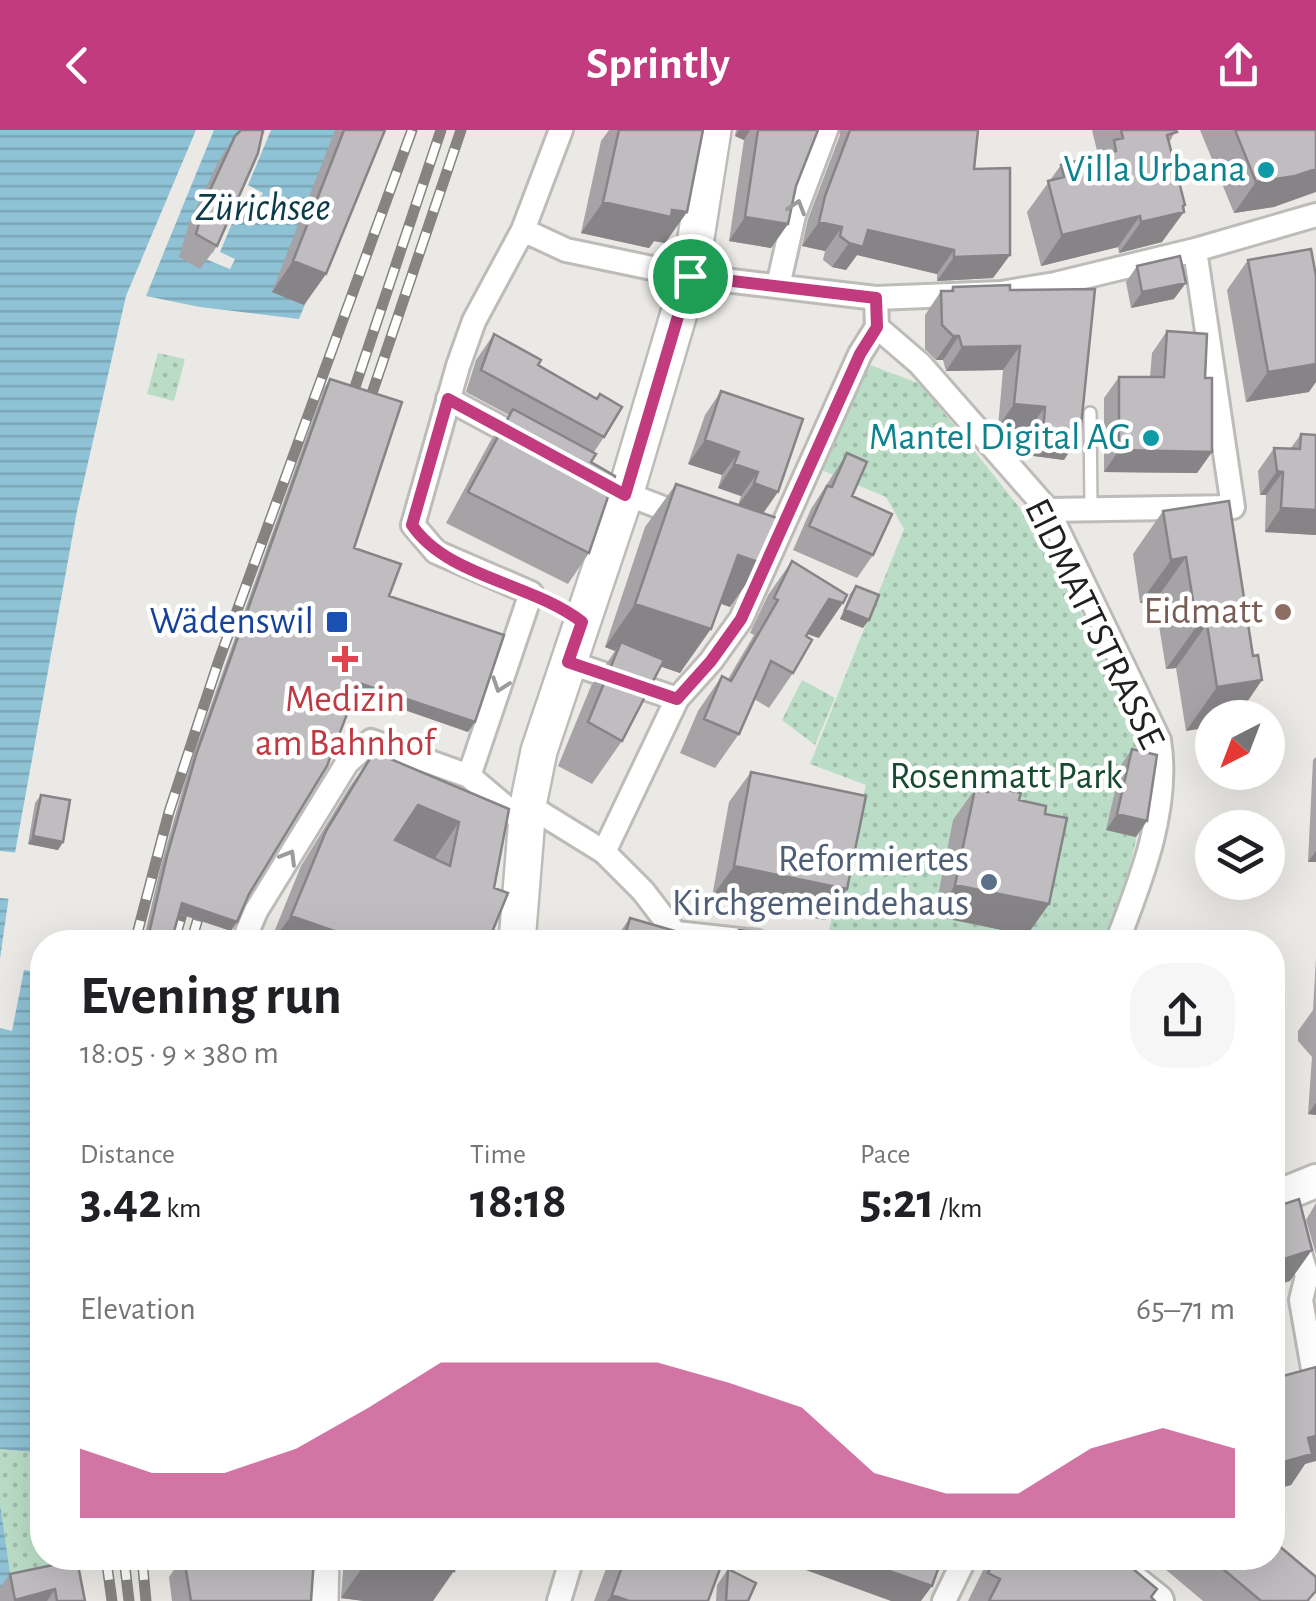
<!DOCTYPE html>
<html lang="en">
<head>
<meta charset="utf-8">
<style>
	:root { --surface:#fff; --page:#f6f6f6; --text:#202124; --muted:#757577; --accent:#c13b7e }
	body { margin:0; font-family:"Alegreya Sans",sans-serif; background:var(--page); color:var(--text); height:100vh; display:flex; flex-direction:column; font-size:38px; white-space:nowrap }
	* { box-sizing:border-box; margin:0 }
	p { font-size:32px; color:var(--muted) }
	.icon { flex:none; width:55px; height:55px; fill:none; stroke:currentColor; stroke-width:2; stroke-linecap:round; stroke-linejoin:round }
	.map { position:relative; flex:1; overflow:hidden }
	.details { position:absolute; left:30px; top:800px; width:1255px; height:640px; display:flex; flex-direction:column; background:var(--surface); border-radius:40px; box-shadow:0 10px 40px #0002 }
	.details>* { flex:none }
	.needle { width:65px; rotate:222deg }
	.tools { position:absolute; left:1195px; top:570px; display:grid; gap:20px }
	.tools a { display:grid; place-items:center; width:90px; height:90px; border-radius:50%; background:var(--surface); box-shadow:0 10px 40px #0002; font-size:50px }
	.pin { position:absolute; display:grid; place-items:center; width:85px; height:85px; color:#fff; margin:-42px; border:5px solid #fff; border-radius:50%; box-shadow:0 2px 10px #0007 }
	.round { display:grid; place-items:center; flex:none; width:105px; height:105px; border-radius:40px; background:var(--page) }
	.overview { display:flex; align-items:center; justify-content:space-between; height:170px; padding:0 50px }
	h1 { font-size:55px; font-weight:700; line-height:75px }
	.metrics { display:grid; grid-template-columns:repeat(3,1fr); gap:15px; height:170px; padding:10px 50px }
	.metrics div { display:grid; align-content:center }
	.metrics b { font-size:50px; font-weight:700 }
	.metrics small { font-size:28px; font-weight:400 }
	.metrics p { font-size:28px }
	.chart { height:280px; padding:20px 50px }
	.chart p { display:flex; justify-content:space-between }
	.chart svg { width:100%; height:180px; margin-top:10px; fill:var(--accent); opacity:.7 }
	header { display:flex; justify-content:space-between; align-items:center; height:130px; padding:0 50px; background:var(--accent); color:#fff; font-size:45px; font-weight:700 }
	.map>svg:first-child { display:block }
	.grass { fill:url(#grass-dots) }
	.water { fill:url(#water-rules) }
	.pier { fill:#eae9e5 }
	.lines { fill:none; stroke-linecap:round; stroke-linejoin:round }
	.lane-casing { stroke:#bdbcb8; stroke-width:16 }
	.street-casing { stroke:#bdbcb8; stroke-width:28 }
	.secondary-casing { stroke:#bdbcb8; stroke-width:38 }
	.primary-casing { stroke:#bdbcb8; stroke-width:40 }
	.lane { stroke:#fff; stroke-width:11 }
	.street { stroke:#fff; stroke-width:22 }
	.secondary { stroke:#fff; stroke-width:32 }
	.primary { stroke:#fff; stroke-width:35 }
	.rail-casing { stroke:#858481; stroke-width:11 }
	.rail { stroke:#fff; stroke-width:8; stroke-dasharray:22; stroke-linecap:butt }
	.wall { fill:#a5a3a5 }
	.shaded-wall { fill:#868486 }
	.building { fill:#c0bdc0; stroke:#868486; stroke-width:2.5; fill-rule:evenodd }
	.oneway { stroke:#9b9b9a }
	.route-casing { stroke:#fff; stroke-width:20 }
	.route { stroke:#c13b7e; stroke-width:12 }
	.culture-dot { fill:#0f9aa8; stroke:#fff; stroke-width:4 }
	.education-dot { fill:#8d6e63; stroke:#fff; stroke-width:4 }
	.transit-dot { fill:#1a4fb4; stroke:#fff; stroke-width:4 }
	.health-dot { fill:#e0444e; stroke:#fff; stroke-width:4 }
	.service-dot { fill:#5c6f8a; stroke:#fff; stroke-width:4 }
	.labels { text-anchor:middle; dominant-baseline:central; stroke-width:9; stroke-linejoin:round; paint-order:stroke }
	.culture-label { font-size:38px; fill:#0d838f; stroke:#fff; text-anchor:end }
	.education-label { font-size:38px; fill:#785e54; stroke:#fff; text-anchor:end }
	.transit-label { font-size:38px; fill:#164399; stroke:#fff; text-anchor:end }
	.street-label { font-size:38px; fill:#20201e; stroke:#fff }
	.health-label { font-size:38px; fill:#be3a42; stroke:#fff }
	.park-label { font-size:38px; fill:#174a30; stroke:#fff }
	.service-label { font-size:38px; fill:#4e5e75; stroke:#fff; text-anchor:end }
	.water-label { font-size:40px; font-style:italic; fill:#0b3a48; stroke:#fff }
</style>
</head>
<body>
<header><svg class="icon" aria-label="back" viewBox="0 0 24 24"><path d="M15 5l-7 7 7 7"/></svg>Sprintly<svg class="icon" aria-label="share" viewBox="0 0 24 24"><path d="M12 15V3M7 8l5-5 5 5M5 13v7h14v-7"/></svg></header>
<div class="map">
<svg width="1316" height="1471" viewBox="0 0 1316 1471">
	<defs>
		<pattern id="grass-dots" width="8" height="8" patternUnits="userSpaceOnUse" patternTransform="scale(2.5)"><rect width="8" height="8" fill="#bbddc7"/><path d="M2 2h.1M6 6h.1" fill="none" stroke="#a0bdaa" stroke-width="1.8" stroke-linecap="round"/></pattern>
		<pattern id="water-rules" width="6" height="5" patternUnits="userSpaceOnUse" patternTransform="scale(2.5)"><rect width="6" height="5" fill="#8fc2d5"/><path d="M0 2.5h6" fill="none" stroke="#7ba6b6"/></pattern>
	</defs>
	<rect width="100%" height="100%" fill="#eae9e5"/>
	<path class="grass" d="M158 223 185 229 174 271 147 264Z
		M862 232 921 254 1027 387 1055 430 1145 612 1153 635 1119 784 1100 812 826 811 866 655 810 634 904 399 886 367 812 336Z
		M802 550 835 568 815 615 782 590Z
		M0 1319 42 1323V1428H64L69 1471 14 1470 0 1373Z"/>
	<path class="water" d="M0 0H196L126 166 77 381 15 723 0 829Z
		M214 0H376L299 189 200 177 146 166Z
		M24 840 42 843V1130L37 1131 40 1229 42 1230V1323L0 1319V898L12 901Z
		M0 1373 14 1470 0 1471Z"/>
	<path class="pier" d="M265 0H271L248 55 263 63 256 79 241 72 220 122 235 129 230 139 203 128 207 122 213 123Z
		M0 721 20 723 12 769 0 768Z"/>
	<g class="lines">
		<defs>
			<path id="lane" d="M1090 283 1091 379
				M531 463 563 477 579 490"/>
			<path id="street" d="M523 100 566 120 690 146 876 168 1001 163 1055 154 1195 120 1316 85
				M778 156 794 85 826 0
				M876 168 877 197 920 234 1048 380 1159 610C1170 678 1141 750 1117 812
				M448 269 524 310
				M614 359 686 387
				M1048 380 1233 377 1195 120
				M568 532 677 569
				M469 646 531 463 436 422 413 395 458 236 474 191 523 100 561 0
				M528 675 604 722 643 761 682 812
				M604 722 677 569 711 531 741 489 860 224 877 197
				M676 803 758 812
				M243 812 256 781 347 633 371 611 469 646 526 694
				M1294 1104 1307 1146 1301 1170 1316 1256
				M559 1471 572 1428
				M944 1471 965 1428"/>
			<path id="secondary" d="M1272 1069 1316 1051
				M1103 1428 1157 1471"/>
			<path id="primary" d="M517 812 528 675 539 621 625 365 690 146 713 0
				M320 1471 321 1428"/>
		</defs>
		<use href="#lane" class="lane-casing"/>
		<use href="#street" class="street-casing"/>
		<use href="#secondary" class="secondary-casing"/>
		<use href="#primary" class="primary-casing"/>
		<use href="#lane" class="lane"/>
		<use href="#street" class="street"/>
		<use href="#secondary" class="secondary"/>
		<use href="#primary" class="primary"/>
		<defs>
			<path id="rail" d="M346 284 441 0
				M363 290 461 0
				M135 812 169 682 218 533 412 0
				M174 812 189 759
				M191 812 205 765
				M106 1428 112 1471
				M124 1428 129 1471
				M142 1428 146 1471"/>
		</defs>
		<use href="#rail" class="rail-casing"/>
		<use href="#rail" class="rail"/>
	</g>
	<path class="wall" d="M335 0H385L326 144 304 175 272 162Z
		M609 0H703L687 82 665 113 654 111 649 118 581 103 601 11Z
		M736 0H818L796 56 788 94 771 118 729 111 744 10 735 6Z
		M839 0H978L974 39 1010 125 993 148 937 151V144L857 125 846 140 832 137 823 130 825 121 802 116 808 89 840 5Z
		M1092 0H1176L1169 13 1185 75 1162 112 1119 123 1118 117 1041 136 1027 82 1061 35 1098 25Z
		M1200 0H1316L1274 77 1234 83Z
		M235 6 217 116 200 139 179 127 189 93 219 30Z
		M1248 130 1309 262 1246 272 1227 160Z
		M1137 136 1174 169 1131 178 1126 152Z
		M953 157 1010 160 1064 330 1026 325 1028 301 998 297 1003 240 946 241 943 230H936L925 219V185L941 161H950Z
		M1167 201 1212 322 1197 343 1104 342V268L1119 247H1150L1152 223Z
		M494 204 538 235 604 307 594 322 591 332 589 423 568 454 446 393 491 310 509 285 466 262 476 230Z
		M330 249 354 418 389 466 468 602 356 563 231 801 179 784 171 812H143L161 735 190 634 324 258Z
		M721 261 803 289 763 383 730 477 720 473 680 543 660 536 622 611 592 654 558 636 591 556 615 521 605 517 645 397 676 354 738 375 741 366 718 358 722 345 688 334 705 285Z
		M1301 304 1316 405 1265 402 1266 365H1260L1258 341 1274 318H1291Z
		M847 323 852 366 873 425 857 448 793 420 811 379Z
		M1163 381 1253 526 1262 550 1236 588H1212L1186 601 1176 538 1166 539 1155 471 1140 473 1133 424Z
		M792 431 819 508 807 504 793 543 769 578 754 569 739 604 715 638 680 623 698 581 722 546 728 549 754 505 750 503 768 465Z
		M856 456 863 498 840 489 850 464Z
		M1132 619 1136 707 1106 700 1121 635Z
		M374 622 509 679 494 758 490 807 494 812H270L301 736 349 658Z
		M1316 627V732H1308L1313 630Z
		M751 642 847 759 825 790 712 767 729 672Z
		M989 656 1045 684 1049 774 1027 805 934 786 953 690 975 659 986 661Z
		M41 665 63 712 58 720 28 714 35 673Z
		M630 788 687 812H613Z
		M1316 828V985L1308 984 1312 927 1298 911V901L1313 880Z
		M1316 1073V1124L1306 1090Z
		M1272 1249 1305 1334 1291 1355 1272 1360Z
		M182 1428H314L311 1471H172L169 1447Z
		M344 1428H455L433 1471H364L341 1468Z
		M610 1428H724L708 1471H594Z
		M989 1428H1120L1155 1471H968Z
		M1152 1428H1272L1310 1471H1203Z
		M77 1430 85 1471H0V1458L10 1444Z
		M728 1439 748 1471H716L717 1455Z"/>
	<path class="shaded-wall" d="M739 0H750L744 10 735 6Z
		M1316 39V62L1274 77 1234 83 1256 52Z
		M603 72 672 80 687 82 665 113 654 111 649 118 581 103Z
		M1185 75 1180 83 1184 82 1162 112 1119 123 1141 92Z
		M1140 86 1118 117 1041 136 1062 105Z
		M745 87 788 94 771 118 729 111Z
		M819 92 842 97 825 121 802 116Z
		M868 100 954 120 937 144 857 125 846 140 832 137 849 113Z
		M1010 125 993 148 937 151 954 127Z
		M293 131 326 144 304 175 272 162Z
		M1186 153 1174 169 1131 178 1142 162Z
		M953 206H959L943 230H936Z
		M1020 216 1003 240 946 241 962 217Z
		M1316 234V252L1309 262 1246 272 1268 242Z
		M1014 274 1045 277 1028 301 998 297Z
		M1043 302 1080 306 1064 330 1026 325Z
		M705 310 739 322 722 345 688 334Z
		M1119 320 1212 322 1197 343 1104 342Z
		M734 334 758 342 741 366 718 358Z
		M1277 341 1283 342 1266 365H1260Z
		M754 353 778 362 762 385 737 377Z
		M1281 378 1316 380V405L1265 402Z
		M738 425 761 433 730 477 707 469Z
		M1186 427 1155 471 1140 473 1171 430Z
		M829 469 843 473 819 508 805 503Z
		M635 474 711 499 680 543 617 522 621 512 615 521 605 517Z
		M845 480 869 490 863 498 840 489Z
		M1207 494 1176 538 1166 539 1197 496Z
		M1262 550 1236 588H1212V597L1186 601 1217 557Z
		M359 553 475 592 468 602 353 562Z
		M418 675 459 692 435 728 393 710Z
		M1117 684 1147 691 1136 707 1106 700Z
		M33 706 63 712 58 720 28 714Z
		M1316 721V732H1308Z
		M734 736 847 759 825 790 712 767Z
		M955 755 1049 774 1027 805 934 786Z
		M182 773 237 792 231 801 175 782Z
		M291 786 366 812H272Z
		M1316 973V985L1308 984Z
		M1312 1120 1290 1151 1272 1157V1133Z
		M1316 1306V1331L1305 1334 1291 1355 1272 1360V1344L1280 1333 1308 1308Z
		M811 1428H852L932 1456 921 1471H891L803 1439Z
		M367 1431 454 1441 433 1471H364L341 1468Z
		M55 1459 47 1471H14L15 1470Z
		M612 1465 629 1471H607Z"/>
	<path class="building" d="M241 0H263L258 23 217 116 196 104 206 69 235 6Z
		M344 0H385L326 144 293 131Z
		M619 0H703L687 82 672 80 671 87 603 72Z
		M758 0H818L796 56 788 94 745 87Z
		M850 0H978L974 39 1010 38V125L954 127V120L868 100 863 117 849 113 840 106 842 97 819 92 825 66Z
		M1121 0H1176L1177 2 1167 5 1185 75 1183 76 1184 82 1141 92 1140 86 1062 105 1048 51 1064 47 1061 35 1116 21 1114 10 1123 8Z
		M1235 0H1316V39L1295 46 1256 52Z
		M1311 119 1316 146V234L1268 242 1248 130Z
		M1180 126 1186 153 1142 162 1137 136Z
		M1010 155V160L1095 159 1080 306 1043 302 1045 277 1014 274 1020 216 962 217 959 206H953L942 195 941 161H953V157Z
		M1167 201 1207 204 1205 248H1212V322L1119 320V247H1164Z
		M494 204 541 230 538 235 597 269 600 264 622 277 604 307 481 240Z
		M330 249 402 272 354 418 401 434 389 466 504 505 475 592 359 553 327 636 249 764 237 792 182 773 171 812H147L167 726 196 625Z
		M721 261 803 289 778 362 754 353 758 342 734 334 739 322 705 310Z
		M513 279 596 324 591 332 615 346 589 423 468 362Z
		M1301 304 1316 305V380L1281 378 1283 342 1277 341 1274 318 1300 319Z
		M847 323 867 332 852 366 892 384 873 425 809 396 827 356 832 357Z
		M676 354 780 389 761 433 738 425 711 499 635 474Z
		M1229 371 1253 526 1258 525 1262 550 1217 557 1207 494 1197 496 1186 427 1171 430 1163 381Z
		M792 431 847 465 843 473 829 469 806 506 812 510 793 543 771 531 739 604 704 589 722 546 731 551 778 470 774 468Z
		M856 456 879 465 869 490 845 480Z
		M621 512 664 530 622 611 588 592Z
		M1132 619 1157 625 1147 691 1117 684Z
		M374 622 509 679 494 758 508 763 490 807 497 809 494 812H366L291 786 326 701ZM418 675 459 692 450 736 395 710Z
		M751 642 866 666 847 759 734 736Z
		M989 656 1021 663 1019 670 1046 676 1045 684 1067 688 1049 774 955 755 975 659 988 662Z
		M41 665 70 670 63 712 33 706Z
		M630 788 689 805 687 812H623Z
		M739 800 770 803 777 812H722Z
		M1299 1069 1312 1120 1272 1133V1078Z
		M1316 1237V1306L1308 1308 1312 1324 1280 1333 1276 1317 1272 1318V1249Z
		M1272 1410 1316 1447V1461L1307 1471H1261L1210 1428H1272Z
		M184 1428H314L311 1471H191Z
		M368 1428H455L454 1441 367 1431Z
		M625 1428H724L708 1471H629L612 1465Z
		M852 1428H942L932 1456Z
		M996 1428H1120L1157 1459 1151 1467 1155 1471H989L1000 1449 988 1443Z
		M77 1430 85 1471H57L55 1459 15 1470 10 1444Z
		M728 1439 756 1453 748 1471H726Z"/>
	<defs><path id="oneway-chevron" d="M-2-3.5L2.5 0L-2 3.5" fill="none" stroke-width="1.6" stroke-linecap="round" stroke-linejoin="round" transform="scale(2.5)"/></defs>
	<g class="oneway">
		<use href="#oneway-chevron" transform="translate(797 77) rotate(-73)"/>
		<use href="#oneway-chevron" transform="translate(500 555) rotate(109)"/>
		<use href="#oneway-chevron" transform="translate(289 727) rotate(-59)"/>
	</g>
	<g class="lines">
		<defs>
			<path id="route" d="M690 146 876 168 877 197 860 224 741 489 711 531 677 569 568 532 582 492C532 453 447 447 412 395L448 269 625 365Z"/>
		</defs>
		<use href="#route" class="route-casing"/>
		<use href="#route" class="route"/>
	</g>
	<g class="culture-dot">
		<circle cx="1266" cy="40" r="10"/>
		<circle cx="1151" cy="308" r="10"/>
	</g>
	<circle class="education-dot" cx="1283" cy="482" r="10"/>
	<rect class="transit-dot" x="325" y="480" width="24" height="24" rx="5"/>
	<path class="health-dot" d="M340 514h10v10h10v10h-10v10h-10v-10h-10v-10h10z"/>
	<circle class="service-dot" cx="989" cy="752" r="10"/>
	<g class="labels">
		<g class="culture-label">
			<text x="1246" y="40">Villa Urbana</text>
			<text x="1131" y="308">Mantel Digital AG</text>
		</g>
		<g class="education-label">
			<text x="1263" y="482">Eidmatt</text>
		</g>
		<g class="transit-label">
			<text x="314" y="492">Wädenswil</text>
		</g>
		<g class="street-label">
			<text transform="translate(1094 494) rotate(64)">EIDMATTSTRASSE</text>
		</g>
		<g class="health-label">
			<text x="345" y="570">Medizin<tspan x="345" dy="44">am Bahnhof</tspan></text>
		</g>
		<g class="park-label">
			<text x="1006" y="647">Rosenmatt Park</text>
		</g>
		<g class="service-label">
			<text x="969" y="730">Reformiertes<tspan x="969" dy="44">Kirchgemeindehaus</tspan></text>
		</g>
		<g class="water-label">
			<text x="263" y="78">Zürichsee</text>
		</g>
	</g>
</svg>
<div class="tools">
<a><svg class="needle" viewBox="-14 -14 28 28"><path d="M0-13l5 13h-10z" fill="#e53935"/><path d="M0 13l5-13h-10z" fill="#757577"/></svg></a>
<a><svg class="icon" aria-label="layers" viewBox="0 0 24 24"><path d="M12 4l9 5-9 5-9-5zM3 14l9 5 9-5"/></svg></a>
</div>
<div class="pin" style="left:690px;top:146px;background:#1e9e55"><svg class="icon" aria-label="arrive" viewBox="0 0 24 24"><path d="M6 21V4h12l-3 4 3 4H6"/></svg></div>
<section class="details">
<div class="overview"><div><h1>Evening run</h1><p>18:05 · 9 × 380 m</p></div><a class="round"><svg class="icon" aria-label="share" viewBox="0 0 24 24"><path d="M12 15V3M7 8l5-5 5 5M5 13v7h14v-7"/></svg></a></div>
<div class="metrics">
<div><p>Distance</p><b>3.42<small> km</small></b></div>
<div><p>Time</p><b>18:18</b></div>
<div><p>Pace</p><b>5:21<small> /km</small></b></div>
</div>
<div class="chart"><p><span>Elevation</span>65–71 m</p>
<svg viewBox="0 0 160 44" preserveAspectRatio="none"><path d="M0 44V27L10 33L20 33L30 27L40 17L50 6L60 6L70 6L80 6L90 11L100 17L110 33L120 38L130 38L140 27L150 22L160 27V44z"/></svg>
</div>
</section>
</div>
</body>
</html>
